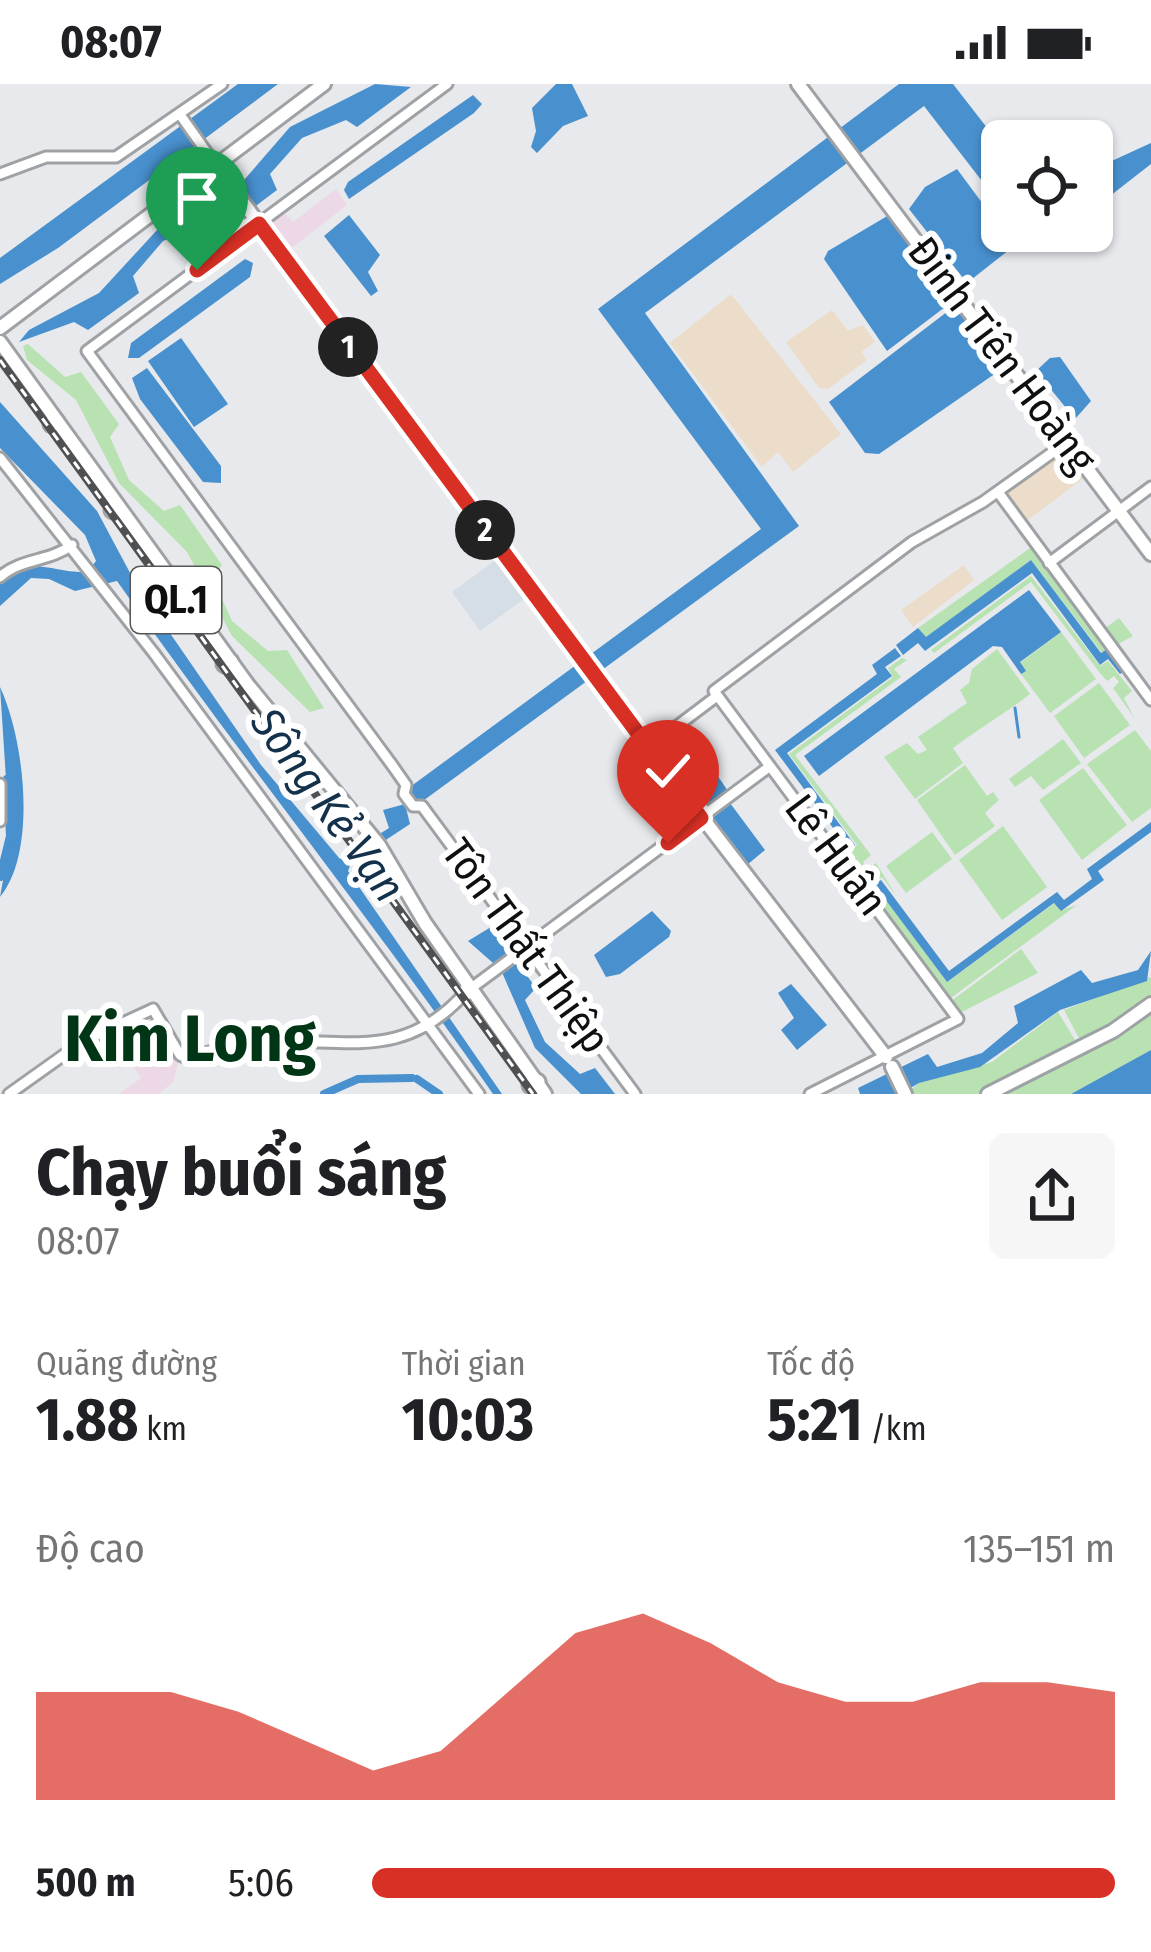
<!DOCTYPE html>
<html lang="vi">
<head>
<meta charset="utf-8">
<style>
	:root { --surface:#fff; --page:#f6f6f6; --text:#202124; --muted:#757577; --accent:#d93025 }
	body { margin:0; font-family:"Fira Sans Condensed",sans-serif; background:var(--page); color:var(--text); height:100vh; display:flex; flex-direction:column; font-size:45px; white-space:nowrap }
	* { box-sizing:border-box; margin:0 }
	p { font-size:39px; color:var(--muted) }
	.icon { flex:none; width:66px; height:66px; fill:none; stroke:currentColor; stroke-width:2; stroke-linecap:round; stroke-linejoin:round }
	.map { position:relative; height:1010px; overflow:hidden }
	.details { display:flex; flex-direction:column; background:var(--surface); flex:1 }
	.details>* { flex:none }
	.fabs { position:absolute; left:981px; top:36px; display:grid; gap:24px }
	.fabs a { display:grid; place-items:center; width:132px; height:132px; border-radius:18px; background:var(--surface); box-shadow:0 3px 9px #0004; font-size:60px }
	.pin { position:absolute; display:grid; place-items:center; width:102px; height:102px; color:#fff; margin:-123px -51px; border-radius:50% 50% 50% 0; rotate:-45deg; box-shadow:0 0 12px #0007 }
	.pin .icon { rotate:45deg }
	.km { position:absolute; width:60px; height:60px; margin:-30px; border-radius:50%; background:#222; color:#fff; font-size:33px; line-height:60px; text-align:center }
	.round { display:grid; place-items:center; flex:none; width:126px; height:126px; border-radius:18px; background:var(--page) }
	.summary { display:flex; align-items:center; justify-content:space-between; height:204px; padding:0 36px }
	h1 { font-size:66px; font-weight:700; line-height:90px }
	.metrics { display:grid; grid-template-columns:repeat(3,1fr); gap:18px; height:204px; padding:12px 36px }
	.metrics div { display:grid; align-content:center }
	.metrics b { font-size:60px; font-weight:700 }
	.metrics small { font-size:33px; font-weight:400 }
	.metrics p { font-size:33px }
	.chart { height:336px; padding:24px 36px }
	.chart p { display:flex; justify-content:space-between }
	.chart svg { width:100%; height:216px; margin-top:12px; fill:var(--accent); opacity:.7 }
	ul { padding:0 36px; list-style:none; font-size:39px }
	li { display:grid; grid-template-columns:192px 144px 1fr; align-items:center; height:90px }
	li i { height:30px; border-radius:15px; background:var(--accent) }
	.status { display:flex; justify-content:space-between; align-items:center; height:84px; padding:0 60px; background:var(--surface); direction:ltr }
	.status svg { height:33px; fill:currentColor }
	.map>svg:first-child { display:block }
	.built { fill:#d5dee6 }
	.education { fill:#ecddca }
	.medical { fill:#edd8e7 }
	.green { fill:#b8e2b1 }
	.water { fill:#4890ce }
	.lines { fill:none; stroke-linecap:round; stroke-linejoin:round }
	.stream { stroke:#4890ce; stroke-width:3 }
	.river { stroke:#4890ce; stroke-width:8 }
	.minor-casing { stroke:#9fa2a4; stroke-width:15 }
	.major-casing { stroke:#9fa2a4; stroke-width:18 }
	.highway-casing { stroke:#9fa2a4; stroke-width:21 }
	.minor { stroke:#fff; stroke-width:9 }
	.major { stroke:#fff; stroke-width:12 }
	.highway { stroke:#fff; stroke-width:15 }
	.rail-casing { stroke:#4f5052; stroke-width:8 }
	.rail { stroke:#fff; stroke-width:3; stroke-dasharray:9; stroke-linecap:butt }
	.route-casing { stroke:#fff; stroke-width:24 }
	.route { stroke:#d93025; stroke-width:15 }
	.labels { text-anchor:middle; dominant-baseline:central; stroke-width:12; stroke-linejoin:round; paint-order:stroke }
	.shield { fill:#fff; stroke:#565758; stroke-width:3 }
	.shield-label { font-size:39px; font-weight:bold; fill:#0e0f10 }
	.street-label { font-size:42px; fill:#0e0f10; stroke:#fff }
	.water-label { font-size:45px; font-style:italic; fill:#13314b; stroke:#fff }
	.town-label { font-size:66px; font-weight:bold; fill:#003615; stroke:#fff }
</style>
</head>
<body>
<div class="status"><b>08:07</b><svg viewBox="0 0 49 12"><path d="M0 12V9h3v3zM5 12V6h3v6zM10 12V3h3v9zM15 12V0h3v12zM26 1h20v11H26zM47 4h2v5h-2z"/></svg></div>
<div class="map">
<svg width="1151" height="1010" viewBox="0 0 1151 1010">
	<rect width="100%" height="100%" fill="#e7e9ec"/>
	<path class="built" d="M500 473 528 512 480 547 452 508Z"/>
	<path class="education" d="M731 210 841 350 793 388 778 368 762 383 670 259Z
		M832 226 848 247 863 241 875 258 861 268 867 276 828 305 819 304 786 258Z
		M1066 362 1088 391 1024 439 1002 409Z
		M964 481 974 496 913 543 901 526Z"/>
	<path class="medical" d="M336 105 347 121 284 170 263 141 282 126 293 138Z
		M151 931 178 978 174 997 159 1010H119L141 994 133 982 149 973 131 940Z"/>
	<path class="green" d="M28 260 65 293 81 288 119 340 110 353 129 396 164 427 180 421 222 481 212 493 232 537 268 567 287 566 324 624 310 628 232 552 187 468 119 399 76 316 27 276 23 262Z
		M1033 462 1099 549 1119 534 1133 552 1102 569 1031 476 926 554 918 544Z
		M1031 492 1100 582 1108 577 1132 607 1124 614 1135 635 1113 604 1119 598 1114 592 1107 597 1100 589 1031 498 934 569 931 566Z
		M1061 548 1096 595 1050 629 1021 590 1025 586 1020 579Z
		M997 565 1030 610C1003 631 984 641 953 664L963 679 915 715 884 673 907 659 918 670 927 666 918 653 967 619 960 606 969 599 972 585Z
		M902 574 907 576 894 585 901 593 795 671 871 771 863 778 868 785 876 779 897 813 882 793 873 799 850 768 857 761 789 670 893 593 888 584Z
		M1099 599 1130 641 1084 674 1054 632Z
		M1135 646 1151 667V724L1132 738 1087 680Z
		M1063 655 1081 679 1043 706 1031 692 1015 703 1009 695Z
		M965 681 987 712 993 708 999 716 985 729 995 742 955 771 917 716Z
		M1083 684 1127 741 1082 776 1039 716Z
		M1003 742 1047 803 1002 836 959 776Z
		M932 748 952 775 906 809 886 782Z
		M855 790 879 807 947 898 1055 819 1061 826 1077 821 948 916Z
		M1021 865 1038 889 956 931 950 918Z
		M1151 893V913L1108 944 1080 956 1064 926Z
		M1058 928 1078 961 983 1010H906L919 999 992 978Z
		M1151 930V966L1071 1010H1006Z"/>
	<path class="water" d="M238 0H278L58 164 0 200V174Z
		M375 0 411 3 357 43 346 36 302 54 270 90 277 106 220 149 207 138 163 157 133 192 139 209 88 246 74 238 19 258 29 246 99 209 158 145 238 103 290 43Z
		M556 0H572L588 32 563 42 537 69 531 63 536 47 532 24Z
		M899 0H953L1002 63V123L924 22 645 229 799 442 416 722 408 713 410 703 761 445 598 225Z
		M473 11 482 20 474 29 349 115 344 106 348 98Z
		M1151 59V80L1092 126V86Z
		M957 85 1014 162 967 199 909 125 925 103Z
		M349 131 380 171 368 188 378 207 371 212 324 152Z
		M889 131 953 217 887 267 824 175 828 167Z
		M245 175 253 179 250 193 139 274H128L131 259Z
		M956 221 996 277V289L879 370 865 369 829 318Z
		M181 254 228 320 194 343 148 277Z
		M1060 273 1091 317 1075 335 1036 287 1050 274Z
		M147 284 221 382V399L203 398 140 315 132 294Z
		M0 318 97 427 136 500 261 681 340 775 389 744 383 726 405 720 410 740 351 779 348 787 502 1010H493C372 835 239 671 117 497L75 507 49 495 31 494 0 522V497C28 469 55 490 87 488L96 477 85 451 0 364Z
		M1031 476 1101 569 1109 564 1126 586 1120 590 1108 575 1100 581 1032 489 925 567 918 559 903 571 896 561 918 544 926 553Z
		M1029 506 1061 548 1020 578 1026 587 1021 590 1002 563 993 562 819 692 804 672Z
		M895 564 901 572 885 583 892 592 787 669 855 761 847 768 859 784 854 788 837 766 845 760 775 666 877 590 872 581Z
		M0 603C24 654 38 767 0 813L10 756Z
		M684 643 728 707 705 728 655 662Z
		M730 719 765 766 747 781 709 734Z
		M1151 738V748L1098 787 1104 796 1061 827 1054 819 947 898 879 807 872 812 855 790 861 786 872 801 881 796 949 887 1057 808 1064 816 1092 795 1087 785Z
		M652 827 671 847 669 853 620 890 606 893 594 871Z
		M491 843 536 904 525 916 545 958 580 990 595 984 615 1010H581L535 964 501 886 468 857Z
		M1151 867 1147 897 1060 926 980 983 919 999 900 1010H860L858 1004 928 970 937 983 982 969 1018 939 1014 922 1081 886 1092 899 1138 886Z
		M791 900 827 941 797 966 781 946 794 934 778 909Z
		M1151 966V1010H1071Z"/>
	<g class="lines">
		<path class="stream" d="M1015 624 1019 653"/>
		<path class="river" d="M0 793 10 752 7 695
			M417 995 439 1010
			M324 1010 358 995 412 994"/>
		<defs>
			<path id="minor" d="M447 0 87 267 392 681 406 701 404 710 413 722H422L635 1010
				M181 32 217 83
				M0 90 46 73H116L222 0
				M0 374 153 568 479 1010
				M998 408 1151 616
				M1049 479 1151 403
				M0 493C21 474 49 478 72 461
				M648 664 717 612
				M0 700V737
				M470 905 769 683
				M9 1010 82 958 153 925 180 971 187 974C210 968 236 960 260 958 342 952 401 981 466 908
				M810 1010 958 935 714 607 912 458 983 418 1067 358"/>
			<path id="major" d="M798 0 1151 470
				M217 83 543 526 886 973
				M0 244 324 0
				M0 258 248 601 379 761 425 839 545 1010
				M892 983 905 1010
				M988 1010 1113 947 1151 920"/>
			<path id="highway" d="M52 340 56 338
				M113 426 117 423
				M225 580 230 578
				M288 664 293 660
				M466 908 470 906
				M531 1001 537 998"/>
		</defs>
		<use href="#minor" class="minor-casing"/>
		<use href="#major" class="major-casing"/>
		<use href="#highway" class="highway-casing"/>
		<use href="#minor" class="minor"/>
		<use href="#major" class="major"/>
		<use href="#highway" class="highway"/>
		<defs>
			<path id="rail" d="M0 276 533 1010"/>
		</defs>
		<use href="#rail" class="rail-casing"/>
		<use href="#rail" class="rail"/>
	</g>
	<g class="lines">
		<defs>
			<path id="route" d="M197 186 259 140 701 734 668 759"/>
		</defs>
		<use href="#route" class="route-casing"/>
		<use href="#route" class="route"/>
	</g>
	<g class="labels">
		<rect class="shield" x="131" y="483" width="90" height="66" rx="9"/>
		<g class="shield-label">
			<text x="176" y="516">QL.1</text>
		</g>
		<g class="street-label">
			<text transform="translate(1002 271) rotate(53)">Đinh Tiên Hoàng</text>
			<text transform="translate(836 771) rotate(53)">Lê Huân</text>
			<text transform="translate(526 862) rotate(54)">Tôn Thất Thiệp</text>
		</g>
		<g class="water-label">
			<text transform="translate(328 721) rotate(54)">Sông Kẻ Vạn</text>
		</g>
		<g class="town-label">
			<text x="190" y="954">Kim Long</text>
		</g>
	</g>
</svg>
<div class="fabs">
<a><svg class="icon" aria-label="locate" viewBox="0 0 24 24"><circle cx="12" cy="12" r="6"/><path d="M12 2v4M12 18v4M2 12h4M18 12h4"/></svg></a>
</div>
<div class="pin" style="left:197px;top:186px;background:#1e9e55"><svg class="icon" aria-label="arrive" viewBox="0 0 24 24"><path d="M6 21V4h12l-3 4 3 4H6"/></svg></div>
<div class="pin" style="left:668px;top:759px;background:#d93025"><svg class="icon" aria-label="check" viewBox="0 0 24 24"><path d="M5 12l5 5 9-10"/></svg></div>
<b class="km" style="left:348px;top:263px">1</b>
<b class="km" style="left:485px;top:446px">2</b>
</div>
<section class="details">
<div class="summary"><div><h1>Chạy buổi sáng</h1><p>08:07</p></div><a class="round"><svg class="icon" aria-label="share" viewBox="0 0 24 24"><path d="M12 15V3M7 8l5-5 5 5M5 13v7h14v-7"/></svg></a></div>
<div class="metrics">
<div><p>Quãng đường</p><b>1.88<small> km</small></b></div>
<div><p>Thời gian</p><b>10:03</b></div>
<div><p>Tốc độ</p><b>5:21<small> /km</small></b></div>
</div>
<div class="chart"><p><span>Độ cao</span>135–151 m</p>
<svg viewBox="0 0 160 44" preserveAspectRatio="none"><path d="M0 44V22L10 22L20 22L30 26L40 32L50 38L60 34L70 22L80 10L90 6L100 12L110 20L120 24L130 24L140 20L150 20L160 22V44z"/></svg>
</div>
<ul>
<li><b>500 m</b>5:06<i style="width:100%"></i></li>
</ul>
</section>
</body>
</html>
